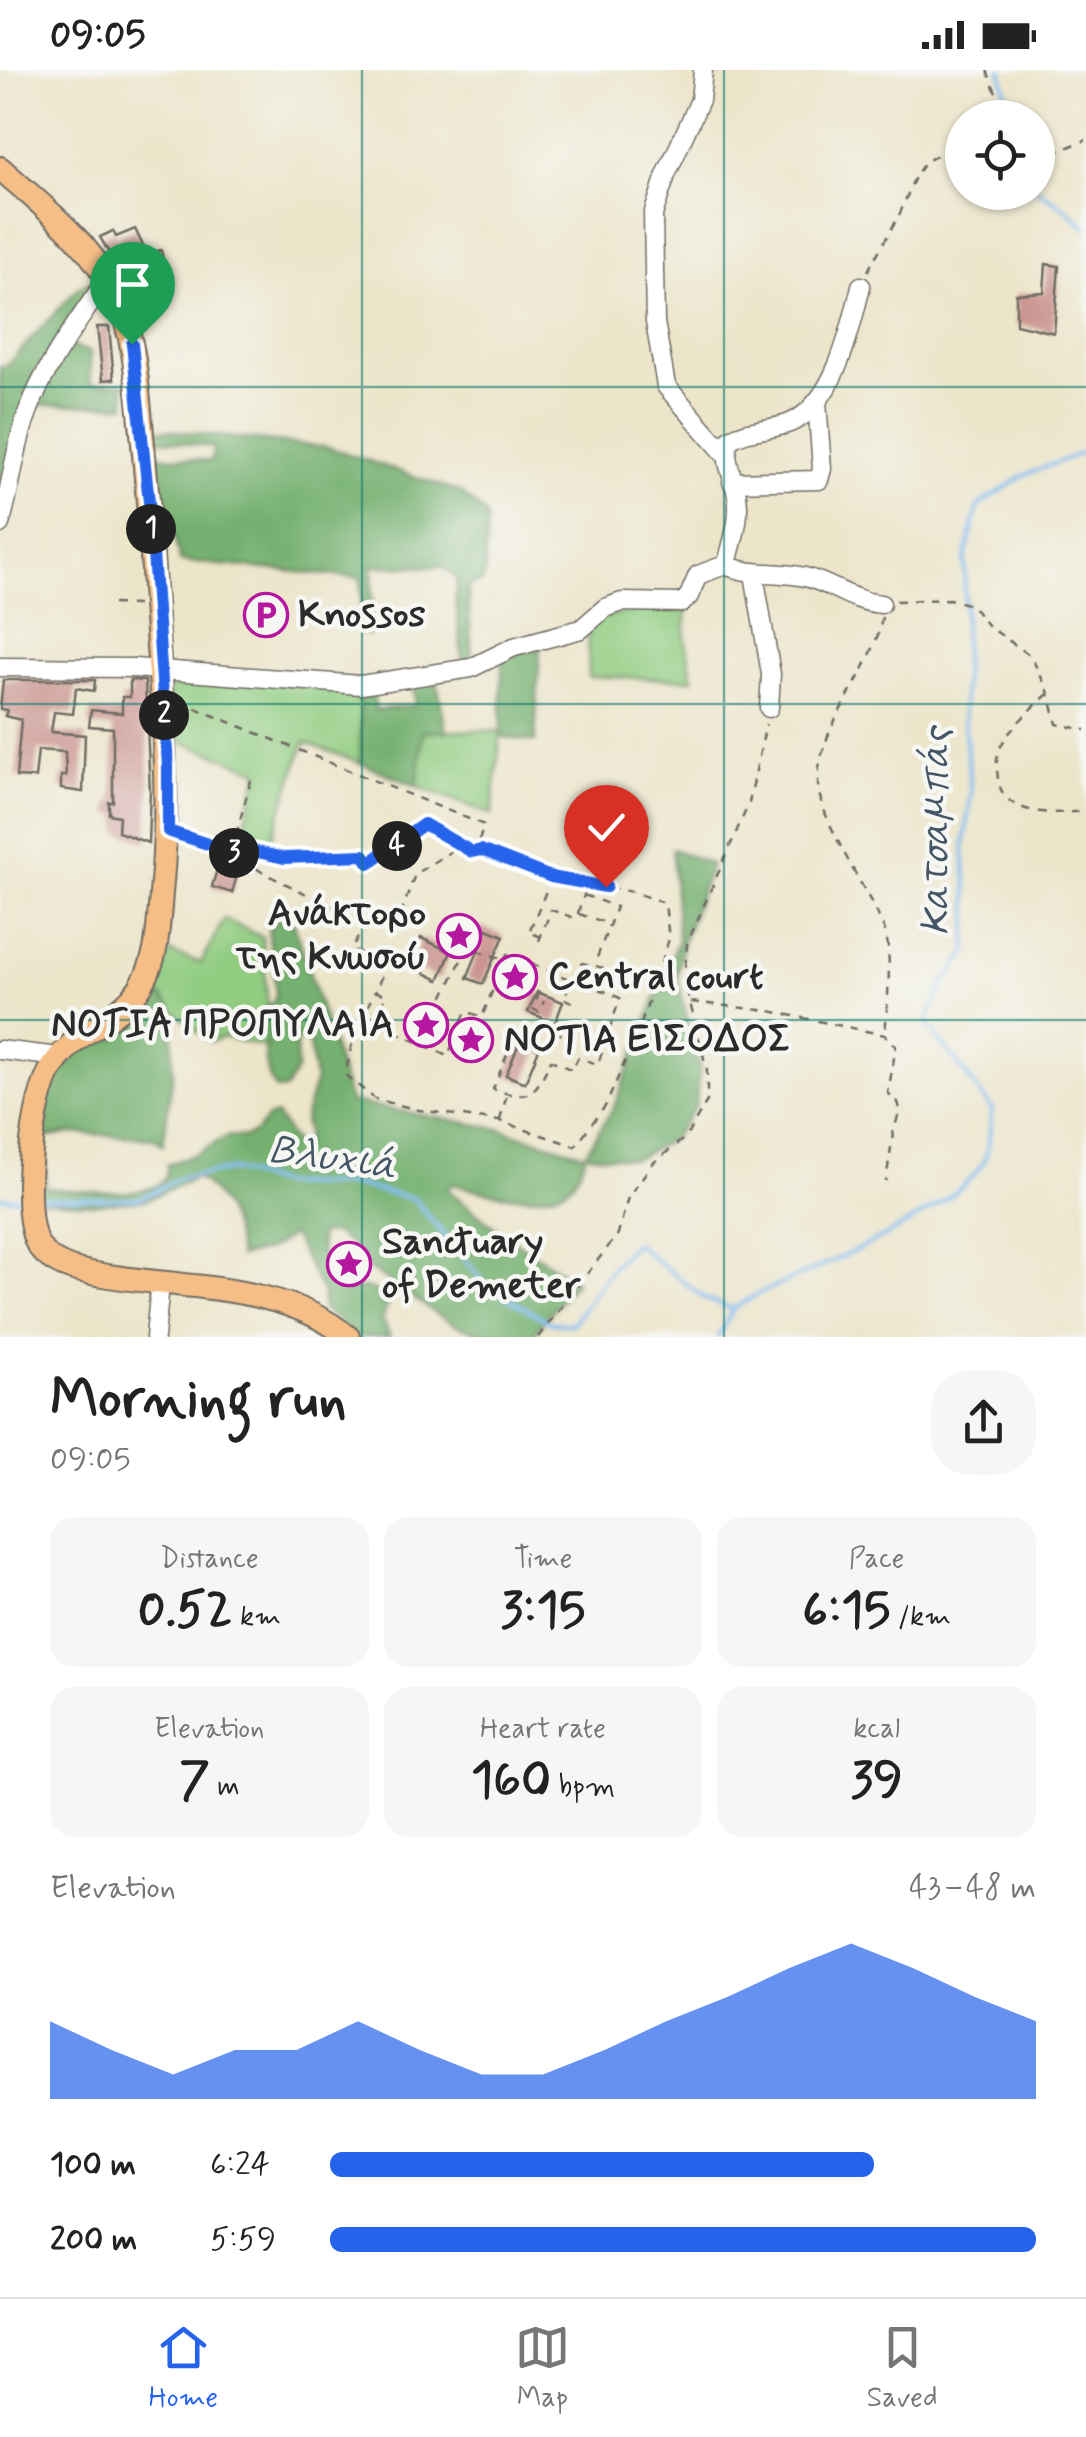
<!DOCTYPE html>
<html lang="en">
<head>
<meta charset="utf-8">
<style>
	:root { --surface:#fff; --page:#f6f6f6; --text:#222; --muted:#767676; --line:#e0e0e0; --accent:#2563eb }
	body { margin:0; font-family:Mynerve,sans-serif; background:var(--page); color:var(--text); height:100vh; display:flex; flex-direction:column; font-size:38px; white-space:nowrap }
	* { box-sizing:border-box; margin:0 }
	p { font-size:32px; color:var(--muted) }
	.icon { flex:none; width:55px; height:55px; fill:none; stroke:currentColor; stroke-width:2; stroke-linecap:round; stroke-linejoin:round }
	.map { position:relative; height:1267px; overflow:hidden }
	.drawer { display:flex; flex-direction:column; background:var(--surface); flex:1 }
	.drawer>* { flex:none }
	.buttons { position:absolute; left:945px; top:30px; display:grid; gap:20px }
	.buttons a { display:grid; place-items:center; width:110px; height:110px; border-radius:50%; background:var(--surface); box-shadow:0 2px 8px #0004; font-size:50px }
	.pin { position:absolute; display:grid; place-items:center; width:85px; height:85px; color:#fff; margin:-102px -42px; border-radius:50% 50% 50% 0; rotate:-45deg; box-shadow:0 0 10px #0007 }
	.pin .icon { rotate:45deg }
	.km { position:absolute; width:50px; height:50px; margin:-25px; border-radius:50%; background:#222; color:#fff; font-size:28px; line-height:50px; text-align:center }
	.round { display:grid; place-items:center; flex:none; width:105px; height:105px; border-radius:40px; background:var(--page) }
	.summary { display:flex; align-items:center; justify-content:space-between; height:170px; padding:0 50px }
	h1 { font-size:55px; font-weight:800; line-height:75px }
	.metrics { display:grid; grid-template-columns:repeat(3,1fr); gap:15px; height:170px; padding:10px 50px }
	.metrics div { display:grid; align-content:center; border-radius:25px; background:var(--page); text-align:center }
	.metrics b { font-size:50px; font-weight:800 }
	.metrics small { font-size:28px; font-weight:400 }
	.metrics p { font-size:28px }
	.chart { height:280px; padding:20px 50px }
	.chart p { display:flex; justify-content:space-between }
	.chart svg { width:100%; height:180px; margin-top:10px; fill:var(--accent); opacity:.7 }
	ul { padding:0 50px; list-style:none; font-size:32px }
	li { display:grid; grid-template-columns:160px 120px 1fr; align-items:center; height:75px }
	li i { height:25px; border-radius:12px; background:var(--accent) }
	.status { display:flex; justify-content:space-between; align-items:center; height:70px; padding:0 50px; background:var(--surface); direction:ltr }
	.status svg { height:28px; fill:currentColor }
	.menu { display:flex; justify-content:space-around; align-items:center; height:140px; border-top:2px solid var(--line); background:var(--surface); font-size:28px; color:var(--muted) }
	.menu a { display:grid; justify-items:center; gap:5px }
	.menu .selected { color:var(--accent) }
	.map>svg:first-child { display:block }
	.green { fill:#91cc81; stroke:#5e7c56; stroke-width:2.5 }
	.forest { fill:#74b06f; stroke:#506e4d; stroke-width:2.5; fill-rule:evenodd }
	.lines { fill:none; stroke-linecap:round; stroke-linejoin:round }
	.stream { stroke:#7ebbf1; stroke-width:4 }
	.building { fill:#cb9691 }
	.minor-casing { stroke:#6f6c63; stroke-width:21 }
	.major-casing { stroke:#6f6c63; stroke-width:26 }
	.path { stroke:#6f6c63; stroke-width:2.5; stroke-dasharray:8 8; stroke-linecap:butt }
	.minor { stroke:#fff; stroke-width:18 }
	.major { stroke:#f6be87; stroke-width:22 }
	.route-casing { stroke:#fff; stroke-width:20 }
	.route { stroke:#2563eb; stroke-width:12 }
	.grid { fill:none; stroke:#0f766e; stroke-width:2.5; stroke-opacity:0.55 }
	.labels { text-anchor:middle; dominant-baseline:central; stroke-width:9; stroke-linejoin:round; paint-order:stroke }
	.poi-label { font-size:38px; font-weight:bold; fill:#2b2b2b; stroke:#f6f6f2; text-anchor:start }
	.water-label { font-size:40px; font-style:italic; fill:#445666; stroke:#f6f6f2 }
</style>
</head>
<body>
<div class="status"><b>09:05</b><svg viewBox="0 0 49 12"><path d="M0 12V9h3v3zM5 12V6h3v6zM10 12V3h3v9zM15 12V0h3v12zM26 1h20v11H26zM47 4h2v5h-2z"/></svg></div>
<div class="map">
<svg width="1086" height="1267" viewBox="0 0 1086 1267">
	<rect width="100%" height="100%" fill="#f6f6f2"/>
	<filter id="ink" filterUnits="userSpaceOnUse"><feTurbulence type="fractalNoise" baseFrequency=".01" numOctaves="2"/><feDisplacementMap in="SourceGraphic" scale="20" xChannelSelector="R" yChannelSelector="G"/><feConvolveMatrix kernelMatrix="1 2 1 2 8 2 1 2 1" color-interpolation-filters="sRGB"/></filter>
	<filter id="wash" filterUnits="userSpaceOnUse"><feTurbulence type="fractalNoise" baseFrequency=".0048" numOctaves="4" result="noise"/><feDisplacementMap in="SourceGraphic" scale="40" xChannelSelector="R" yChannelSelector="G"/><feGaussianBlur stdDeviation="2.25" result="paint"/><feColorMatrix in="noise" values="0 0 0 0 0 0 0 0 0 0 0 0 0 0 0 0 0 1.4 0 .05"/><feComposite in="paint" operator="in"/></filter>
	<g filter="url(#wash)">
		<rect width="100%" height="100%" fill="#ece5ca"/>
		<path class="green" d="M640 539 687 541 685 568 693 609 589 607 587 551Z
			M170 604 361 619 360 693 305 672 270 773 242 764 259 701 169 667Z
			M423 660 501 661 492 745 417 716Z
			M224 849 262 867 268 936 265 977 223 967 210 972 167 935 151 914 166 881 201 893Z"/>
		<path class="forest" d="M86 214 99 218 60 273 90 282 91 314 124 313 126 335H36L0 434V296H6L79 217Z
			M155 359 331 378 460 422 485 444 487 451 485 504 482 512 468 516 472 591 463 596 455 526 457 509 444 497 372 496V564H361V508L180 491 155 385 211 391 213 377 156 369Z
			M540 577 535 672 501 667 502 587Z
			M437 611 446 662 423 661 417 716 360 693 361 619 372 618 376 640 415 635 413 614Z
			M672 779 711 794 683 871 677 906 700 999 695 1037 672 1069 635 1089 586 1084C582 1093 578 1108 571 1114 546 1138 482 1121 452 1114L447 1119 499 1161 576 1211 531 1267C468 1267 451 1256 401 1219L391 1227 382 1248 390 1267H357L322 1238 323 1224 292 1165 268 1180 239 1187C234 1154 224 1126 196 1107L145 1130 91 1134 41 1130 37 1119 47 1022 82 975C113 971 125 967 146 942L143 926 151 914 172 938 173 1002 163 1075 154 1068 72 1063 45 1068 46 1118C71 1119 174 1137 167 1095L196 1084 228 1066 245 1067 256 1062 267 1048 276 1045 294 1072 304 1075 307 1065 304 1049 315 1012 309 974 299 968 296 971 297 999 286 1019 276 1020C259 997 267 963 268 936L274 932 276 921 268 860 279 848 294 853 350 1032 496 1058 585 1084 614 1037 678 870ZM334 1163 358 1180 362 1194 389 1212 383 1224 363 1217 346 1223C347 1198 339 1198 321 1183L319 1164Z"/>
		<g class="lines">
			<path class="stream" d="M1001 0 1012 48
				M1038 120 1069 141 1086 158
				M0 1127 20 1128
				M40 1128 139 1129 180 1108 232 1100 280 1114 355 1115 414 1129 487 1216 551 1253 572 1254 613 1196 635 1173 705 1229 733 1239
				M718 1267 733 1239 756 1225C812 1200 953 1144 983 1093 990 1079 990 1055 992 1039L927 953 943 915 966 884 969 844 964 779 971 722 963 642 965 489 978 436 1023 406 1086 381"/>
		</g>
		<g id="blocks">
			<path class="building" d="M135 159 147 184 161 180 164 193 121 204 100 167 113 161 116 167Z
				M1046 194 1059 196 1054 263 1016 254V224L1044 222Z
				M97 257H109L114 309 103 310Z
				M3 610H95L94 621 76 618 73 644 54 642 51 662 85 665 83 722 61 719V706H66L65 682 38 680 35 708 16 707 21 650 5 646 7 640 0 639Z
				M130 610 145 611 150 721 148 773 118 762 119 746 109 744V732H113V658L89 656 91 640 122 643V627H130Z
				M221 785 233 789 232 793 240 795 232 823 212 817Z
				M480 856 504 866 483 914 467 908 481 874 474 871Z
				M421 868 451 882 439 910 410 896Z
				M537 922 563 932 555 953 528 942Z
				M520 971 539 979 525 1013 506 1005Z"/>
		</g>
	</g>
	<g filter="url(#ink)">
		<use href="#blocks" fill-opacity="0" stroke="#6f6c63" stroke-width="2.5"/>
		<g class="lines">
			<defs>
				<path id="minor" d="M703 0 700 30 666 105 653 145 655 252 666 316 727 386
					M732 412 819 410 822 399 817 331
					M0 454C12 417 14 378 28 342 46 293 78 252 107 209
					M725 495C751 506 777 501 805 507 831 513 853 532 881 534
					M754 504 771 604 769 638
					M0 597 134 598 361 615 471 598 514 577 581 559 605 538 622 532 682 533 689 526 698 505 725 495 728 490C733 469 741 448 737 426 734 407 723 390 729 370 748 358 770 361 790 353 835 334 851 258 861 216
					M0 980 59 987
					M155 1267 160 1214"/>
				<path id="major" d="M0 98C42 136 92 173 116 226 134 266 137 308 141 352 146 407 151 462 154 518 160 618 171 711 162 812 160 834 159 858 155 880 139 953 85 946 53 996 32 1027 20 1139 37 1173 44 1187 58 1194 73 1199 160 1221 276 1207 348 1267"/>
			</defs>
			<use href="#minor" class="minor-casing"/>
			<use href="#major" class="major-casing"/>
			<path class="path" d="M987 0 1006 48
				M1038 89 1086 70
				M868 201C878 181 890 163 900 143 917 105 914 88 962 77
				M896 531 949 529 971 535 988 556 1031 586 1049 623 1057 654 1086 660
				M113 534 138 535
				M882 547C873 605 819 651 818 711 816 745 869 822 884 858 893 881 887 939 885 965
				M1048 624C1031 640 1010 657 1000 678 995 688 997 699 998 709 1003 748 1057 744 1086 741
				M195 638 484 755 478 774 480 779
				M184 765 232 782 262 802 365 853 400 847 415 804 461 775
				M232 780 252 706
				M248 794 253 781 283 788 364 785 369 793 424 755 473 782 481 780 551 807 633 822 665 833 669 869 640 957 606 1035 575 1076 499 1051 419 1040 375 1029 345 1005 354 966 375 921
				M584 825 616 837 595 893
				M579 844 610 854
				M365 853 352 879 387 895 375 921 386 926 374 952 448 986 466 941 482 947 505 889 467 878 421 974
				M541 867 529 862 551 809
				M539 871 551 840 572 847 574 842 578 843 587 816
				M453 877 465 883
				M505 889 507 884 569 909
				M539 923 533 939 539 942 544 931
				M691 932 770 941 885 965 896 976 888 1023 898 1032 900 1039 893 1064 886 1111
				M477 960 481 949
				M554 962 571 968
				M513 970 493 1019C532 1033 535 1023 551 990L572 1000 578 988 598 994 620 928 597 918 604 898 582 893 563 928 574 933 572 938
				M500 1050 507 1024
				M538 1267 618 1164 628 1127 653 1093 686 1067 707 1031V1000L684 909 687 874 749 733 766 654"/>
			<use href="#minor" class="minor"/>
			<use href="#major" class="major"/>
		</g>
	</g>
	<g class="lines" filter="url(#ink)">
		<defs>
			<path id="route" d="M132 274 150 441 168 696V761L232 782 248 794 253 781 284 788 364 785 369 793 424 754 472 782 481 780 551 807 606 817"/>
		</defs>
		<use href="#route" class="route-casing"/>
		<use href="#route" class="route"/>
	</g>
	<path class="grid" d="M362 0V1267M724 0V1267M0 317H1086M0 634H1086M0 950H1086"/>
	<defs>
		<symbol id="parking-ring" viewBox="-11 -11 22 22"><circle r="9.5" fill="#f6f6f2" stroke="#b5179e" stroke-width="1.5"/><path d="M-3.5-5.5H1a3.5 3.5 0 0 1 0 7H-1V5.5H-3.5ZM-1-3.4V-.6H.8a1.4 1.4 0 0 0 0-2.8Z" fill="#b5179e"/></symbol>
		<symbol id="sight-ring" viewBox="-11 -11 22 22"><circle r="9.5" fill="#f6f6f2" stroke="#b5179e" stroke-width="1.5"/><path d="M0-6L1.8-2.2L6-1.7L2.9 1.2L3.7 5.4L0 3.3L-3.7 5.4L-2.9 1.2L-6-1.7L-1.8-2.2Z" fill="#b5179e"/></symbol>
	</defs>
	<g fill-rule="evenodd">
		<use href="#parking-ring" x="241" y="520" width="50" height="50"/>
		<use href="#sight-ring" x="434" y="841" width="50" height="50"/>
		<use href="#sight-ring" x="490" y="882" width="50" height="50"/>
		<use href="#sight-ring" x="401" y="930" width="50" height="50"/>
		<use href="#sight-ring" x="446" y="945" width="50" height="50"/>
		<use href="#sight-ring" x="324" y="1169" width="50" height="50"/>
	</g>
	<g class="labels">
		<g class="poi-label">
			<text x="298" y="545">Knossos</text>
			<text x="426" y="844" text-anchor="end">Ανάκτορο<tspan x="426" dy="44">της Κνωσού</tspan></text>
			<text x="548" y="907">Central court</text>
			<text x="394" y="955" text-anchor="end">NOTIA ΠΡΟΠΥΛΑΙΑ</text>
			<text x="504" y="970">ΝΟΤΙΑ ΕΙΣΟΔΟΣ</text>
			<text x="382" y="1172">Sanctuary<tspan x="382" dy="44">of Demeter</tspan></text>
		</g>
		<g class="water-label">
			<text transform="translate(937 761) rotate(-90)">Κατσαμπάς</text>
			<text transform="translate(333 1089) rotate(8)">Βλυχιά</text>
		</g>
	</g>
</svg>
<div class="buttons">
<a><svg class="icon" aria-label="locate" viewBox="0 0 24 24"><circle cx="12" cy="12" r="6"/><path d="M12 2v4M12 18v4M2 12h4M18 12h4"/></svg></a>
</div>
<div class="pin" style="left:132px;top:274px;background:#1e9e55"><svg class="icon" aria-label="arrive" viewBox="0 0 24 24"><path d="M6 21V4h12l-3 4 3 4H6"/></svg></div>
<div class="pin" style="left:606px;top:817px;background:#d93025"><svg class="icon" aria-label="check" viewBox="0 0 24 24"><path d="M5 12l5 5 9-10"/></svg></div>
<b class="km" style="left:151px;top:459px">1</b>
<b class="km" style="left:164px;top:645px">2</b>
<b class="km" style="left:234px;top:783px">3</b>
<b class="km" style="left:397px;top:776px">4</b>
</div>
<section class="drawer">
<div class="summary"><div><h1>Morning run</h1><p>09:05</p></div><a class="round"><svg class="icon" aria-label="share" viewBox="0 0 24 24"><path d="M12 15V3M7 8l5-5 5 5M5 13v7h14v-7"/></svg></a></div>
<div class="metrics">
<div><p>Distance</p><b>0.52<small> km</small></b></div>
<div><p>Time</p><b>3:15</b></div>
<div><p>Pace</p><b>6:15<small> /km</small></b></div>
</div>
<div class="metrics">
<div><p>Elevation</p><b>7<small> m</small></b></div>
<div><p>Heart rate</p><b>160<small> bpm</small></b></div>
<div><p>kcal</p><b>39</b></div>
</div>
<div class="chart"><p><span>Elevation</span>43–48 m</p>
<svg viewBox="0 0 160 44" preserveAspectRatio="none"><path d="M0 44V25L10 32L20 38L30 32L40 32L50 25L60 32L70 38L80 38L90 32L100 25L110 19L120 12L130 6L140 12L150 19L160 25V44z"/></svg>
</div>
<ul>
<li><b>100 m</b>6:24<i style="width:77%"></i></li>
<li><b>200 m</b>5:59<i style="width:100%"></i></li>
</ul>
</section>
<nav class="menu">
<a class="selected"><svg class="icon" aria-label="home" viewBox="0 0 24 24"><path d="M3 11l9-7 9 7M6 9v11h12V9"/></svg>Home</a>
<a><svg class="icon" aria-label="map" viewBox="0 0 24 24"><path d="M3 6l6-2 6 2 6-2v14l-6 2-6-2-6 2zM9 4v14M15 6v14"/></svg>Map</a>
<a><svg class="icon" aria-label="saved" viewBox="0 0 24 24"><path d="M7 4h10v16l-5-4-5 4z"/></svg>Saved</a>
</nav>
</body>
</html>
